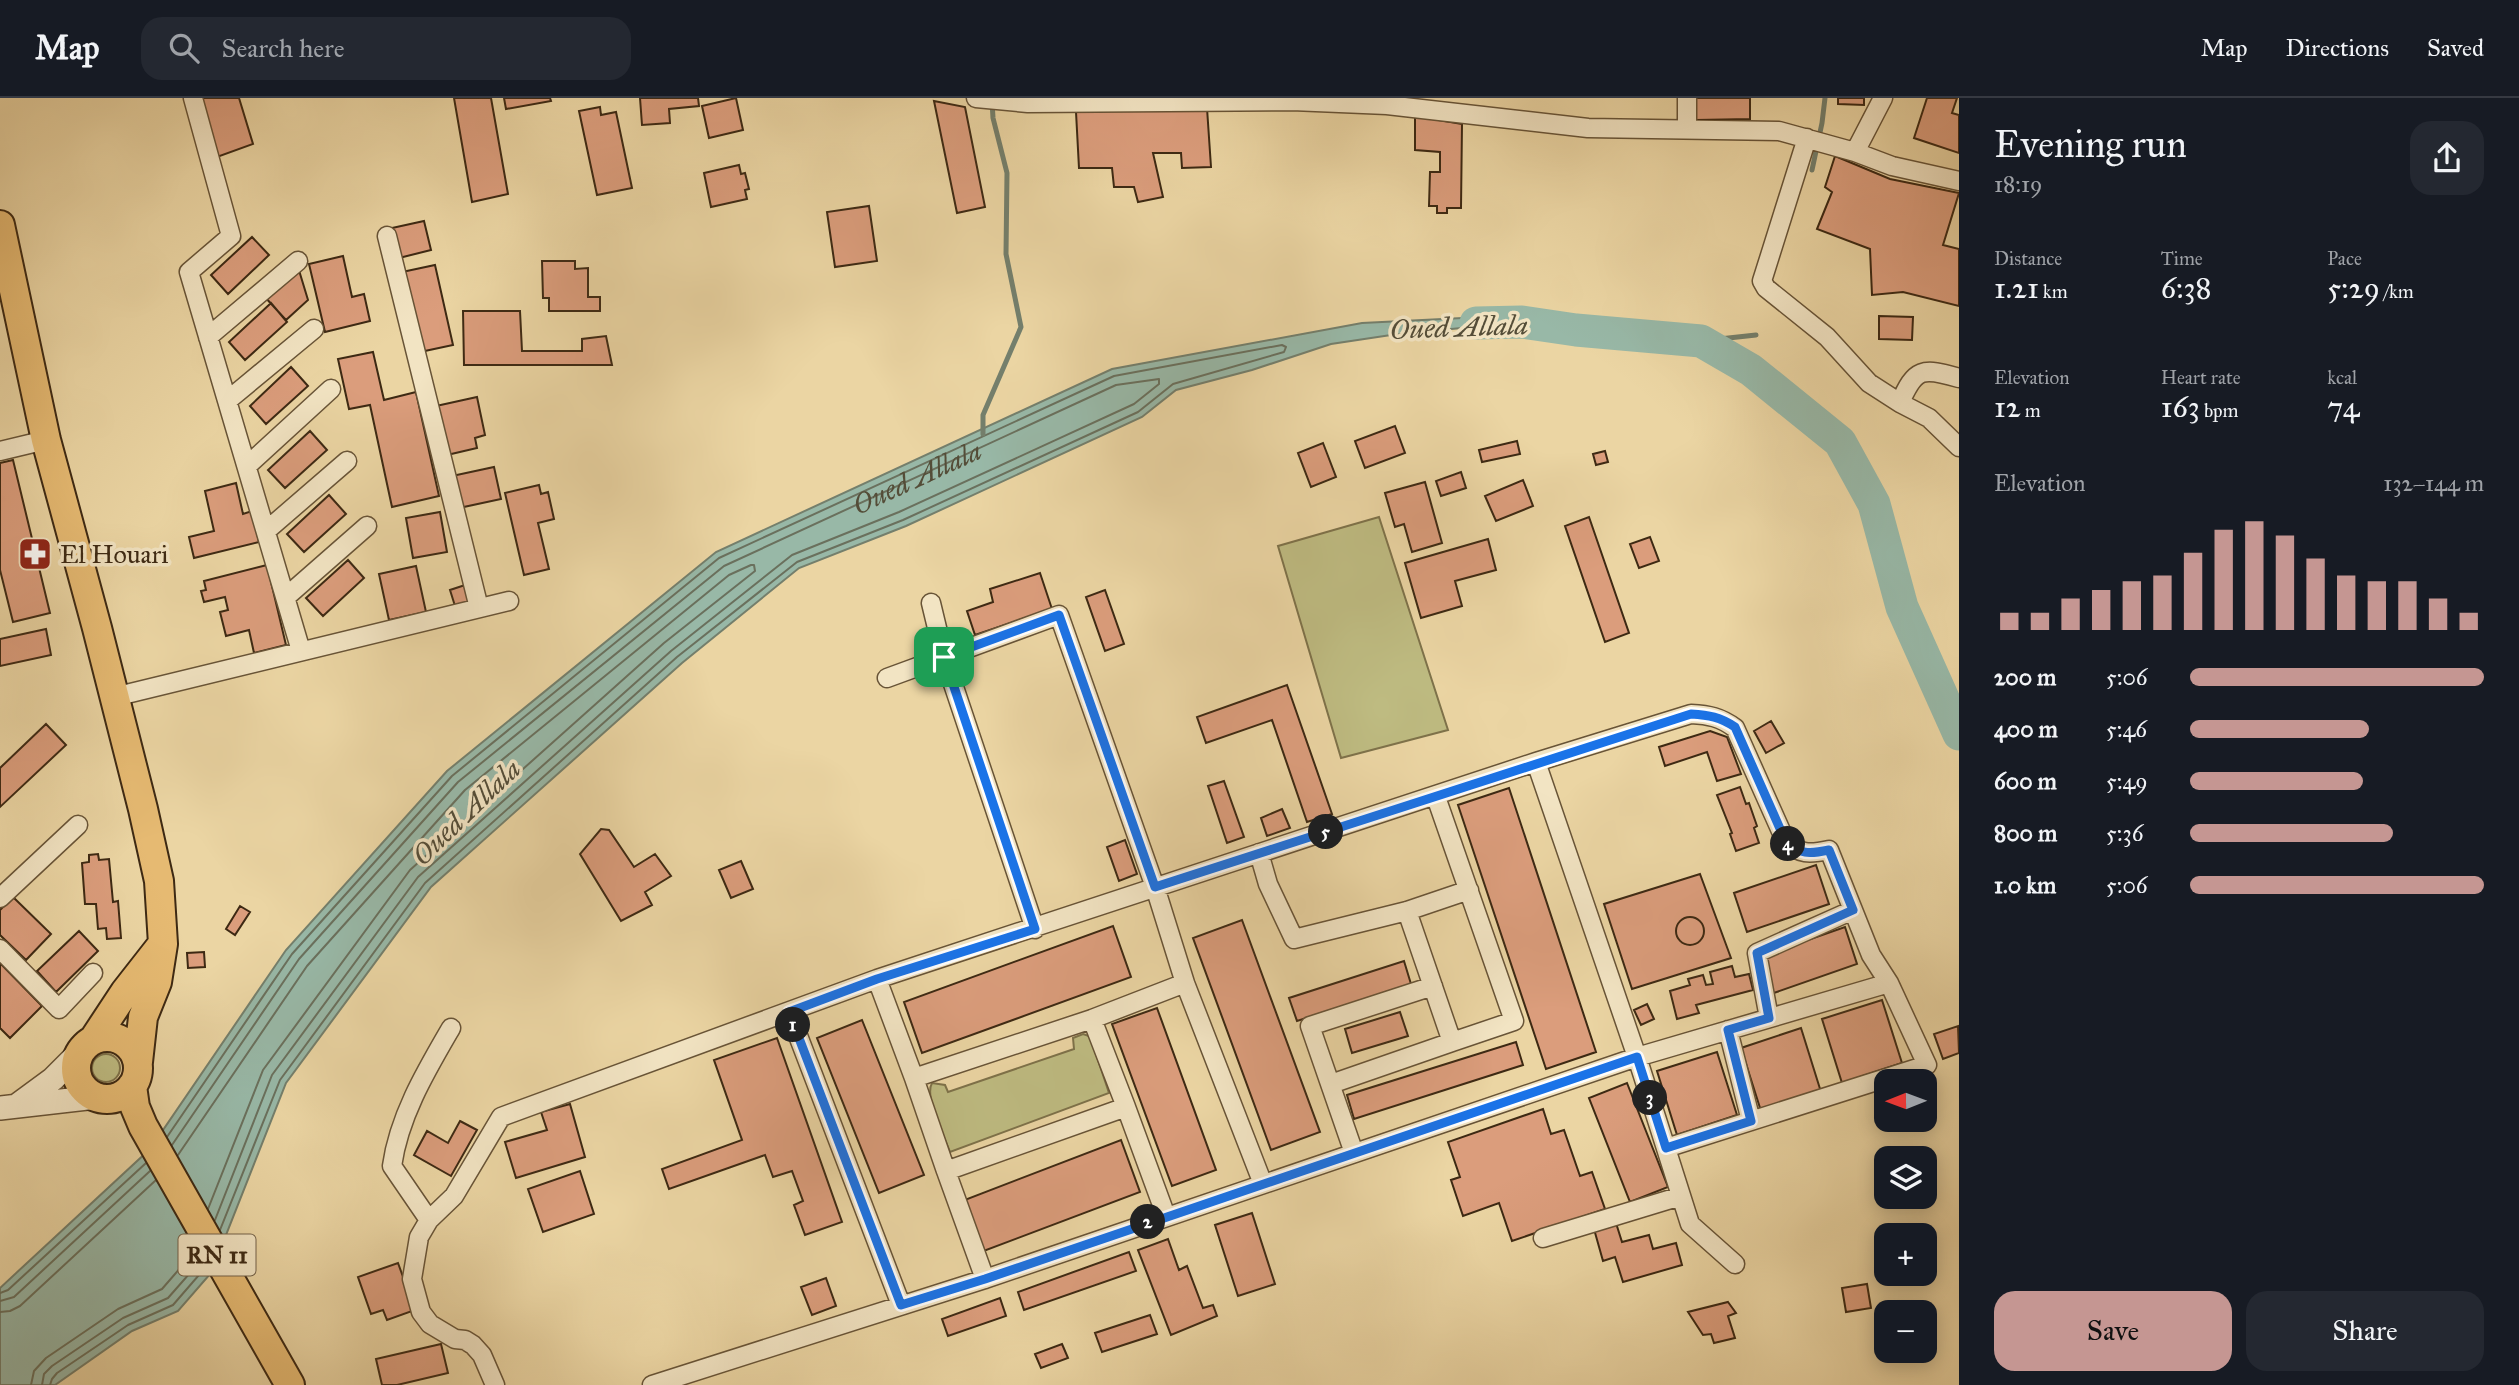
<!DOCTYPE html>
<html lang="en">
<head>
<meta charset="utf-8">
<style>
	:root { --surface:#171b24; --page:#242831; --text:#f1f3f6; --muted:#9ea1a6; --line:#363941; --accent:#c59692 }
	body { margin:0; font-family:"IM FELL Great Primer",serif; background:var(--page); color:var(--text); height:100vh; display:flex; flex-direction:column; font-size:26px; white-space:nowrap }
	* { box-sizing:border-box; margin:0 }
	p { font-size:23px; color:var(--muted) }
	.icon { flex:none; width:38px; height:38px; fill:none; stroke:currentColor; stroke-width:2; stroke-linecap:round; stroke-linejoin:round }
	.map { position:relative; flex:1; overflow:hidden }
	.details { display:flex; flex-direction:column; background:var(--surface); width:560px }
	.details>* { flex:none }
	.needle { width:46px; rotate:269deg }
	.buttons { position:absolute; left:1874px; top:971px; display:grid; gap:14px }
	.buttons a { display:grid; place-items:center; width:63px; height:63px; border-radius:14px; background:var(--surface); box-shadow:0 4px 18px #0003; font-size:35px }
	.pin { position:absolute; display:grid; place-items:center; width:60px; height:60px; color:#fff; margin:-30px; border-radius:14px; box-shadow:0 4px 10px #0006 }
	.km { position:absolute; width:35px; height:35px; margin:-18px; border-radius:50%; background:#222; color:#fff; font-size:19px; line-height:35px; text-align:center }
	.round { display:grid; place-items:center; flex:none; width:74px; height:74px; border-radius:21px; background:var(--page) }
	.head { display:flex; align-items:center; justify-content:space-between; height:119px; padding:0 35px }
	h1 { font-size:38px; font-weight:600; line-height:52px }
	.metrics { display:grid; grid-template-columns:repeat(3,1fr); gap:10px; height:119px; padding:7px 35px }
	.metrics div { display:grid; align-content:center }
	.metrics b { font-size:30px; font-weight:600 }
	.metrics small { font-size:19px; font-weight:400 }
	.metrics p { font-size:19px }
	.chart { height:196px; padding:14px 35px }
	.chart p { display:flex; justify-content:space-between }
	.chart svg { width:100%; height:126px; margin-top:7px; stroke:var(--accent); stroke-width:6 }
	.action { display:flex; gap:14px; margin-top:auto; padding:14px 35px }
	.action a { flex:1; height:80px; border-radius:21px; background:var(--accent); color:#111; font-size:28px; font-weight:600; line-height:80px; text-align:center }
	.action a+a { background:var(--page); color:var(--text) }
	ul { padding:0 35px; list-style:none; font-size:23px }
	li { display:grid; grid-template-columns:112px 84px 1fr; align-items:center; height:52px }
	li i { height:18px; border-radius:9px; background:var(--accent) }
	header { display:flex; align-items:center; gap:42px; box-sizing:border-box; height:98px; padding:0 35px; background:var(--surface); border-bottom:2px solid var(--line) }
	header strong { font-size:33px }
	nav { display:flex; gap:38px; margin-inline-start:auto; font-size:24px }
	.search { width:490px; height:63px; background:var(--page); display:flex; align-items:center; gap:18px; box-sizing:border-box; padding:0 24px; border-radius:21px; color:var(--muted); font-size:26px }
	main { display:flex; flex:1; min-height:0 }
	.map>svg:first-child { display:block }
	.green { fill:#bebb81; stroke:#7e724a; stroke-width:2 }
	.water { fill:#98b8a7; stroke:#747f6c; stroke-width:2 }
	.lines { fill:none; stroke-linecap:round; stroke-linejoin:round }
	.shore { stroke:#6a705d; stroke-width:2 }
	.stream { stroke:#747f6c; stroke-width:5 }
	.river { stroke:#98b8a7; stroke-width:33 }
	.building { fill:#db9d7c; stroke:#3d2913; stroke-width:2 }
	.minor-casing { stroke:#685437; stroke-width:21 }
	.tertiary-casing { stroke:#685437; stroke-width:26 }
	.primary-casing { stroke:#3d2913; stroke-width:32 }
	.minor { stroke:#f2e4c3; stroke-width:18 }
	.tertiary { stroke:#f2e4c3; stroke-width:23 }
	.primary { stroke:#e6ba72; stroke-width:28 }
	.route-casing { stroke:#fff; stroke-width:14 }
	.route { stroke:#1a73e8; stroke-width:9 }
	.labels { text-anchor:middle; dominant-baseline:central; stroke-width:7; stroke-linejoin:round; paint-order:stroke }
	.shield { fill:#f2e4c3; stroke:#736148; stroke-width:2 }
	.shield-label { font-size:24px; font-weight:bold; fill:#3d2913 }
	.poi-label { font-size:26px; fill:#3d2913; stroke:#f2e4c3; text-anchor:start }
	.water-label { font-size:28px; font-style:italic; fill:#544d38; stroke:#f2e4c3 }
</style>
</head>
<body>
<header>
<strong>Map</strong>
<div class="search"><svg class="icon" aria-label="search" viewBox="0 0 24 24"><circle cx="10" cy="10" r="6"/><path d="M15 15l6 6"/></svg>Search here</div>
<nav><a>Map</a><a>Directions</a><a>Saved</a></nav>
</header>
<main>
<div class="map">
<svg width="1959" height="1287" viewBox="0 0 1959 1287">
	<rect width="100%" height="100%" fill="#ebd5a3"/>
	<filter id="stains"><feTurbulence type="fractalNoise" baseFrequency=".00286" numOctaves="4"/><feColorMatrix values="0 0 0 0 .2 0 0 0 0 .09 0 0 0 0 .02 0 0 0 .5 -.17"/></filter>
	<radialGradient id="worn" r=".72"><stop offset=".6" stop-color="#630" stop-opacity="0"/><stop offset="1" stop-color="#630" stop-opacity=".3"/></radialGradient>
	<path class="green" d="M1379 419 1448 632 1341 660 1278 448Z
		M1083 936 1089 938 1092 944 1109 995 950 1054C944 1038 924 999 932 985L945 987 948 994 1074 951 1073 940Z
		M92 970a14 14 0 1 1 28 0a14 14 0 1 1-28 0Z"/>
	<path class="water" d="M1503 218 1522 224 1391 237 1331 246 1252 272 1176 292 1142 319 906 428 799 470 682 565 431 789 286 985 211 1175 178 1213 132 1233 55 1287H0V1190L150 1051 286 852 447 673 716 454 1112 271 1362 225Z"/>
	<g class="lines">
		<g class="shore">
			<path d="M167 1039 292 856 452 678 719 460 1114 278 1282 247 1286 249 1284 254 1173 286 1138 314 903 422 797 464 677 559 425 785 280 982 220 1132"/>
			<path id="s1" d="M172 1047 299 861 458 684 724 468 1116 287 1159 281V286L1134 306 899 414 792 457 671 553 418 779 272 977 215 1122"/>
			<path d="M178 1057 307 868 465 692 729 477 751 467H754L755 473 664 545 410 772 263 972 208 1111"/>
			<path d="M0 1195 8 1192 146 1065"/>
			<path d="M0 1203 14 1199 150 1073"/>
			<path d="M0 1214 10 1213 20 1208 156 1082"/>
			<path d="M31 1287 34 1273 46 1260 118 1211 162 1191 188 1161 193 1148"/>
			<path d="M42 1287 44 1276 52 1268 123 1220 168 1200 197 1167 200 1160"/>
			<path d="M50 1287 52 1281 57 1275 128 1227 173 1207 205 1170"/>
		</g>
		<path class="stream" d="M1812 72 1822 25 1825 0
			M1701 243 1756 237
			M983 336V317L1021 229 1006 156 1007 75 993 20 992 3"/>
		<path class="river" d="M1476 225 1522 224 1576 232 1701 243 1751 272 1840 344 1874 406 1902 509 1959 636"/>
	</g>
	<path class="building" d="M201 0H239L253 46 217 59Z
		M454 0H491L508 96 472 104Z
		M504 0H550L551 3 506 11Z
		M640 0H698L699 8 669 11 670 25 642 27Z
		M736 0 743 32 709 40 702 8Z
		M1695 0H1750V21L1696 22Z
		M1838 0H1864V7L1838 6Z
		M1927 0H1957L1952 15 1959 17V55L1914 40Z
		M934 3 965 9 985 109 957 115Z
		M600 9 601 17 616 14 632 90 597 97 579 13Z
		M1207 10 1211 69 1182 70 1181 55H1153L1163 99 1138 104 1134 89H1114L1112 70H1079L1076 14Z
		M1415 18 1462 26 1461 110H1447V115H1437V108H1429L1430 74H1440V54L1415 52Z
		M1835 58 1890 81 1959 95 1943 147 1959 151V208L1903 194 1872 197 1870 151 1817 131 1832 94 1825 89Z
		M739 67 741 76 745 75 749 91 745 92 747 101 711 109 704 75Z
		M869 108 877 163 835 169 827 114Z
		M424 123 431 152 399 160 392 130Z
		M252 139 269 157 228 196 211 177Z
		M343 158 352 199 364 196 370 223 325 234 309 166Z
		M542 163H575V171L588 170V199H600V213H549V200H543Z
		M435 167 453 247 420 254 402 174Z
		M298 169 308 202 286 222 264 198Z
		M271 205 287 224 245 262 229 244Z
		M463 213H520L522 253H582V241L606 238 612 267H464Z
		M1879 218 1913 219 1912 242 1879 241Z
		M373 254 384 302 416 294 439 398 392 409 370 307 349 311 338 261Z
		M291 269 308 288 266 326 250 308Z
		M477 299 485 337 475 340 477 350 447 357 436 308Z
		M1395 328 1405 355 1365 370 1355 343Z
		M310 333 327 352 285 390 268 372Z
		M1517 343 1520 356 1482 364 1479 352Z
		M1323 345 1336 379 1311 389 1298 355Z
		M1605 353 1608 364 1596 367 1593 356Z
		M13 362 50 515 13 524 0 472V365Z
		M494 369 501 401 459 410 452 378Z
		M1461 374 1466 390 1441 398 1436 383Z
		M1523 382 1533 408 1496 423 1485 398Z
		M1425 384 1442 445 1412 454 1404 426 1395 429 1385 395Z
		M236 385 243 416 252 413 259 444 194 460 189 439 214 433 205 393Z
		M539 387 541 396 548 394 554 421 538 425 549 471 524 477 505 395Z
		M329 397 346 416 304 454 287 436Z
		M440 414 447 454 413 460 406 420Z
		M1589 419 1629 535 1605 544 1565 428Z
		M1650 439 1659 463 1639 470 1630 446Z
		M1488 441 1496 472 1455 483 1462 508 1421 520 1405 465Z
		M348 462 364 480 323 518 306 500Z
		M267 467 286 547 254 555 249 532 226 538 220 514 228 512 225 499 204 504 201 493 206 492 204 483Z
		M416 468 426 514 389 522 379 476Z
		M1040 475 1052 511 975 537 967 513 993 504 990 491Z
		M465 487 470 503 455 508 450 492Z
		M1105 492 1124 546 1105 553 1086 499Z
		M46 531 51 557 0 568V541Z
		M1287 587 1332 716 1307 724 1272 622 1206 645 1197 619Z
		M1771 623 1784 645 1766 655 1754 633Z
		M46 626 66 647 0 709V670Z
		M1710 633 1727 639 1741 676 1717 683 1707 654 1665 668 1659 649Z
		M1224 683 1244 739 1227 745 1208 688Z
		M1740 689 1746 706 1749 705 1757 728 1754 730 1759 745 1736 753 1730 736 1732 735 1717 697Z
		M1509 690 1596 954 1546 971 1458 707Z
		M1282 711 1290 730 1267 738 1261 720Z
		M601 731 609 732 634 769 655 756 671 778 645 794 652 807 621 823 580 756Z
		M1125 742 1137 776 1119 783 1107 749Z
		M98 756 99 762 109 761 113 804 118 803 121 840 107 841 106 830 98 831 96 806H85L82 765 89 764V757Z
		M741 763 753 791 731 800 719 772Z
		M1816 767 1829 806 1747 834 1734 795Z
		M1700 776 1731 860 1632 891 1604 806Z
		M13 799 51 836 26 862 0 837V812Z
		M240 808 250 814 235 837 226 831Z
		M1676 833a14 14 0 1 1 28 0a14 14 0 1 1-28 0Z
		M1242 822 1320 1034 1271 1052 1193 840Z
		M1113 828 1131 879 922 955 904 904Z
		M1845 829 1857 866 1768 897 1756 860Z
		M79 833 98 853 56 894 37 873Z
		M204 854 205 869 188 870 187 855Z
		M1404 863 1411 886 1297 923 1289 900Z
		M0 865 42 908 10 940 0 930Z
		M1732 868 1735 879 1749 876 1753 892 1696 907 1699 915 1677 921 1670 893 1690 887 1688 881 1703 877 1706 887 1713 886 1710 874Z
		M1882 902 1902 965 1842 985 1822 921Z
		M1647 906 1654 921 1641 927 1634 912Z
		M1157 910 1216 1072 1172 1088 1112 926Z
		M1400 914 1408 938 1352 955 1345 931Z
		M862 922 924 1077 879 1095 817 940Z
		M1958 928 1959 955 1943 961 1934 936Z
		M1801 930 1821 994 1761 1013 1741 950Z
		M777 940 842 1124 805 1137 794 1107 803 1103 792 1073 773 1079 765 1057 669 1091 662 1071 742 1042 714 962Z
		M1516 944 1523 967 1354 1021 1347 997Z
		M1717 954 1737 1017 1677 1037 1657 973Z
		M1627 985 1668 1089 1630 1104 1589 1000Z
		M570 1006 585 1059 516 1080 505 1044 547 1032 541 1014Z
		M1543 1011 1551 1036 1564 1032 1580 1078 1592 1074 1605 1111 1512 1143 1499 1105 1463 1118 1451 1082 1460 1079 1448 1044Z
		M460 1023 477 1032 451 1078 414 1057 427 1033 448 1045Z
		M1121 1042 1140 1094 981 1154 962 1103Z
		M580 1073 594 1116 543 1134 528 1091Z
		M1252 1115 1275 1186 1238 1198 1215 1127Z
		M1616 1125 1622 1144 1649 1137 1653 1151 1676 1145 1682 1167 1623 1184 1615 1159 1603 1163 1594 1131Z
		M1168 1141 1179 1172 1187 1168 1203 1210 1213 1207 1217 1218 1171 1237 1138 1152Z
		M1129 1154 1136 1173 1024 1212 1018 1194Z
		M398 1165 415 1212 387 1222 383 1212 371 1216 358 1179Z
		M826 1180 836 1208 812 1217 801 1189Z
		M1867 1186 1871 1210 1846 1214 1842 1190Z
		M1000 1200 1006 1218 948 1238 942 1221Z
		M1728 1204 1736 1215 1728 1218 1735 1240 1714 1245 1711 1236 1703 1237 1688 1214Z
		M1150 1217 1157 1236 1102 1254 1095 1235Z
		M441 1246 448 1275 397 1287H382L376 1261Z
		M1062 1246 1068 1260 1041 1270 1035 1256Z"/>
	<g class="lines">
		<defs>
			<path id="minor" d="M193 0 231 138 189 174 301 553
				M976 0 1028 5 1292 3 1387 7 1588 30 1779 33 1855 54 1892 68 1959 83
				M1687 0V30
				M1807 40 1762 183 1766 190 1827 239 1869 285 1900 305 1929 320 1959 349
				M1855 54 1883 0
				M387 138 479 510
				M208 239 298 163
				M227 303 314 231
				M1900 305C1915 270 1922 269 1959 280
				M0 353 46 342
				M247 368 331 291
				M266 433 347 363
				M286 499 367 428
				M931 505 944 559 1035 831
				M887 580 1059 517 1155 789 1185 885
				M114 599 509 503
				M1536 664 1637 959 1690 1126 1735 1166
				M1259 755 1268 786 1294 841 1407 813 1469 792
				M0 800 78 727
				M1407 813 1452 944 1514 923 1436 699
				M0 851 59 911 93 875
				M877 881 914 980 1092 921 1185 885 1263 1086
				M789 914 901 1207
				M1769 920 1757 855 1853 812
				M1728 932 1751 1023
				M914 980 946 1073 1126 1009 1092 921
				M1331 986 1452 944
				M1126 1009 1166 1118
				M1354 1055 1310 928 1433 888
				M946 1073 985 1181
				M429 1122 392 1068C399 1018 426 973 451 930
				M1543 1140 1681 1098
				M495 1287 482 1257 473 1247 465 1242 455 1241 430 1226 421 1214 412 1181 419 1139 429 1122 454 1098 501 1019 877 881 1536 664 1691 616C1709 617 1720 619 1735 630L1785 742C1799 757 1810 756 1829 752L1871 857 1889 885 1927 967 1666 1050
				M652 1287 985 1181 1637 959 1889 885"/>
			<path id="tertiary" d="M19 1006 53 981 77 957
				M0 1010 96 999"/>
			<path id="primary" d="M0 127 46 342 97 530 143 711 159 783 163 846 157 884 143 919 138 964
				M76 970a31 31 0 1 1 62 0a31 31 0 1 1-62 0Z
				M94 941 125 894 161 848
				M132 988 135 1009 143 1028 290 1287"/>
		</defs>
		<use href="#minor" class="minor-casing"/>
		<use href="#tertiary" class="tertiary-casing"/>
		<use href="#primary" class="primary-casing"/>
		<use href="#minor" class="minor"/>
		<use href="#tertiary" class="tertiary"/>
		<use href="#primary" class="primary"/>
	</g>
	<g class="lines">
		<defs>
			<path id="route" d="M1059 517 1155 789 1691 616C1709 617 1720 619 1735 629L1785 742C1799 757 1810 756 1829 752L1853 812 1757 855 1769 920 1728 932 1751 1023 1666 1050 1637 959 985 1181 901 1207 789 914 877 881 1035 831 944 559Z"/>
		</defs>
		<use href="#route" class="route-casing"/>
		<use href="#route" class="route"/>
	</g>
	<defs>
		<symbol id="pharmacy-square" viewBox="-11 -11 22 22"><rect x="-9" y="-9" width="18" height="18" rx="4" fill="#8f2418" stroke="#f2e4c3"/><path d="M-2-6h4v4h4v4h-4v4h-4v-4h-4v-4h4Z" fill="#fff"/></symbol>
	</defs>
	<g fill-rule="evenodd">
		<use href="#pharmacy-square" x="16" y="437" width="38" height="38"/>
	</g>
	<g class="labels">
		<rect class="shield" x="178.5" y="1136.5" width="77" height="41" rx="5"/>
		<g class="shield-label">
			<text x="217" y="1157">RN 11</text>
		</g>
		<g class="poi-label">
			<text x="60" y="456">El Houari</text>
		</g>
		<g class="water-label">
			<text transform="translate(1459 229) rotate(-2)">Oued Allala</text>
			<text stroke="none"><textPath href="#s1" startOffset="1018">Oued Allala</textPath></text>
			<text transform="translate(466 714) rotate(-44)">Oued Allala</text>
		</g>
	</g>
	<rect width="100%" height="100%" filter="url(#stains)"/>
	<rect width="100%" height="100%" fill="url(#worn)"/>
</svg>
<div class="buttons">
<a><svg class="needle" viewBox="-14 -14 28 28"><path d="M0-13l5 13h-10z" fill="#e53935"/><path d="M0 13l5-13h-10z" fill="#9ea1a6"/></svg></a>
<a><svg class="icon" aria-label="layers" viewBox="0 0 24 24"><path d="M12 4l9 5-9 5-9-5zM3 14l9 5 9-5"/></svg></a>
<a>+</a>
<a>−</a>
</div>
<div class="pin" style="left:944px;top:559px;background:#1e9e55"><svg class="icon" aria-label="arrive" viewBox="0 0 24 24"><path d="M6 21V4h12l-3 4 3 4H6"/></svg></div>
<b class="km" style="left:793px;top:927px">1</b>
<b class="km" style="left:1148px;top:1124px">2</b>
<b class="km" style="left:1650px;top:1000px">3</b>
<b class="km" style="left:1788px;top:746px">4</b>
<b class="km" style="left:1326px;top:734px">5</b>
</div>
<section class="details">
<div class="head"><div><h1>Evening run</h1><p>18:19</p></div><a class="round"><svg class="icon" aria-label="share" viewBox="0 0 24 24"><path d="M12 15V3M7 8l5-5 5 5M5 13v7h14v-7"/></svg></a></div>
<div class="metrics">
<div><p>Distance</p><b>1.21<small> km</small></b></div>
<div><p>Time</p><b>6:38</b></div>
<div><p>Pace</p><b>5:29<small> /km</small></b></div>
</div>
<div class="metrics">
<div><p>Elevation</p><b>12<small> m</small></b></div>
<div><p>Heart rate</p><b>163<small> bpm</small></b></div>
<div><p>kcal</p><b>74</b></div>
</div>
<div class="chart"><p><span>Elevation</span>132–144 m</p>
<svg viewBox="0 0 160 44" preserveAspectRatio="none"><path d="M5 44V38M15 44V38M25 44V33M35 44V30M45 44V27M55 44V25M65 44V17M75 44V9M85 44V6M95 44V11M105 44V19M115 44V25M125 44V27M135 44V27M145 44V33M155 44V38"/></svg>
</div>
<ul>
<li><b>200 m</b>5:06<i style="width:100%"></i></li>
<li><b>400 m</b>5:46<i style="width:61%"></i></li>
<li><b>600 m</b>5:49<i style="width:59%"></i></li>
<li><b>800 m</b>5:36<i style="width:69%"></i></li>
<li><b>1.0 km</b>5:06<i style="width:100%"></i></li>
</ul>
<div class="action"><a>Save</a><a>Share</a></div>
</section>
</main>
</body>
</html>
